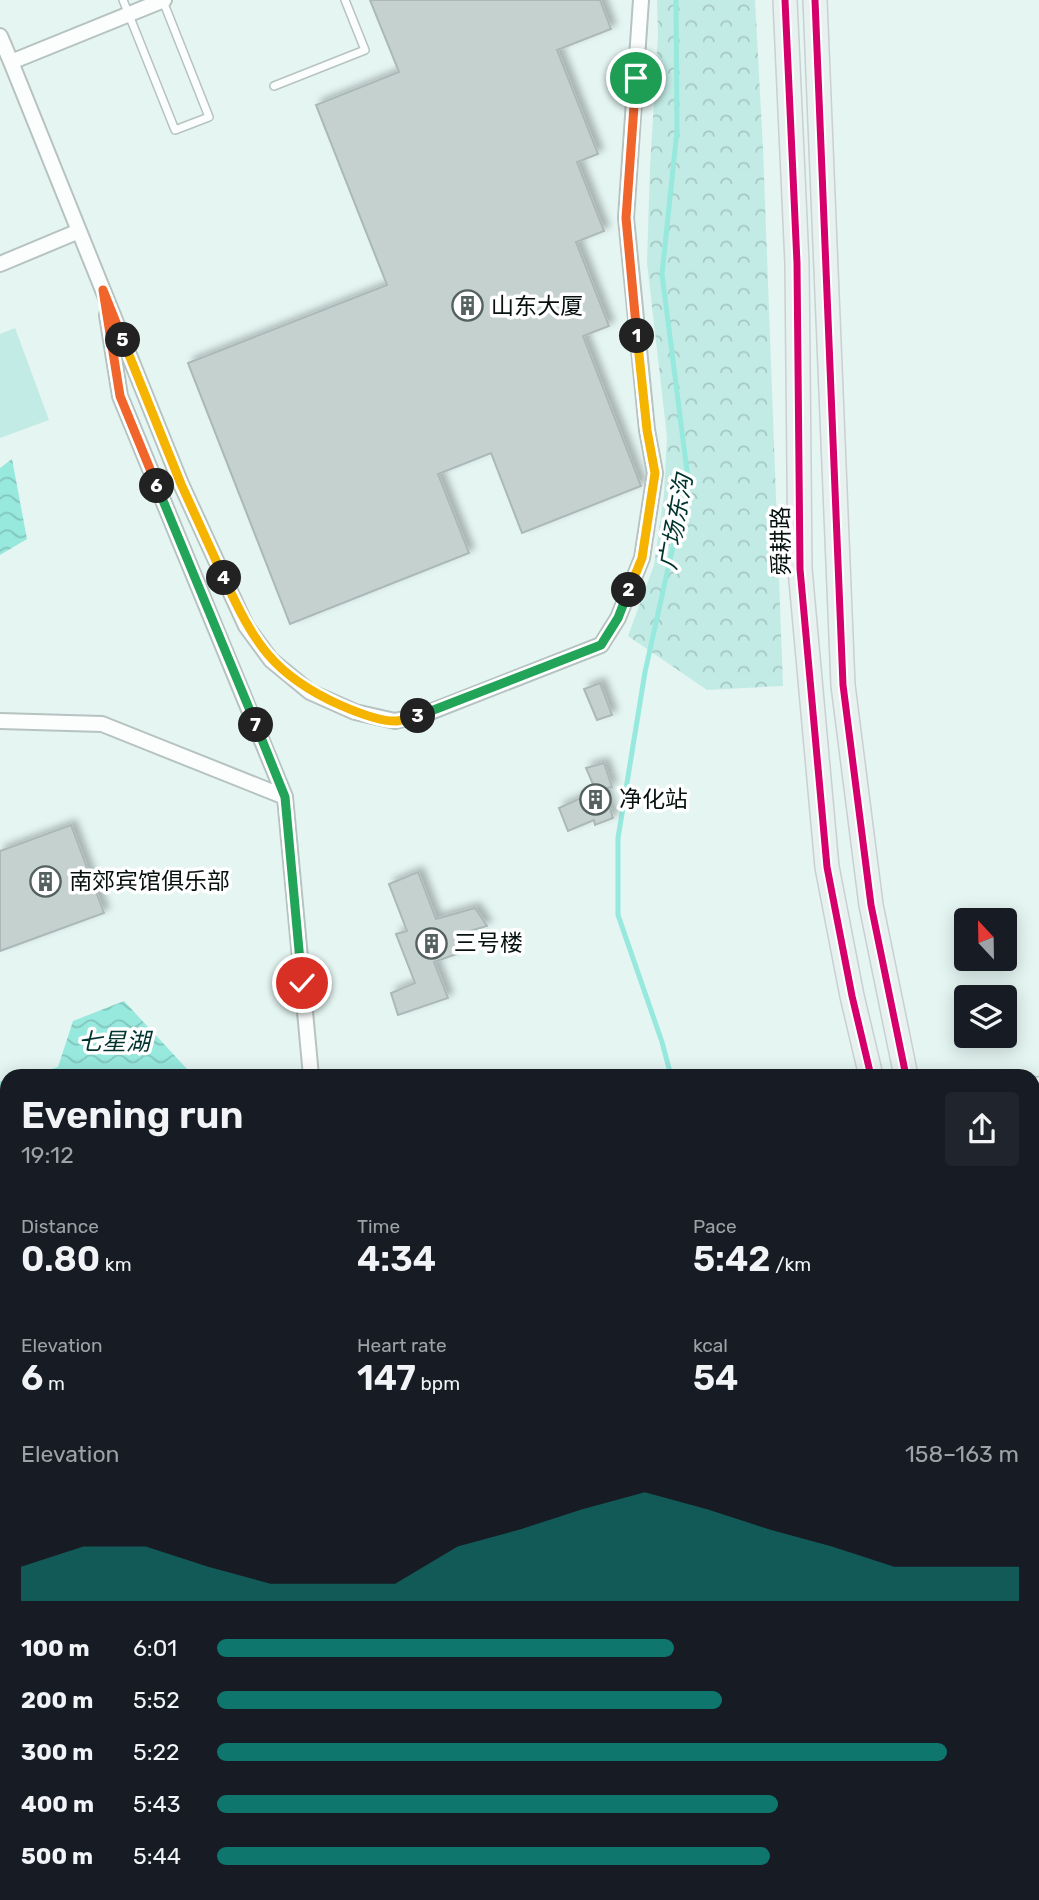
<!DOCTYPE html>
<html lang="en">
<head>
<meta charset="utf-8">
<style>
	:root { --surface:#171b24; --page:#20242c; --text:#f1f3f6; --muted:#9ea1a6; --accent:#0f766e }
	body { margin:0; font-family:Rubik,"Noto Sans SC",sans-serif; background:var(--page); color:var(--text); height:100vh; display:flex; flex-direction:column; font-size:26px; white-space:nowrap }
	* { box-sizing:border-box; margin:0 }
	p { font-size:23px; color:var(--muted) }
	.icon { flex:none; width:38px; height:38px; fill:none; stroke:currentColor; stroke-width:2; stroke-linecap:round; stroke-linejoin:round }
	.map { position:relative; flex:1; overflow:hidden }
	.drawer { position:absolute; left:0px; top:1069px; width:1040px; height:831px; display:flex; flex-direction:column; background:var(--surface); border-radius:21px 21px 0 0; box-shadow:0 4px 18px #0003 }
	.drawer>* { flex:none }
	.needle { width:46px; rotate:338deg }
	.fabs { position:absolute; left:954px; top:908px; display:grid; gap:14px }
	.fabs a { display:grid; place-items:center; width:63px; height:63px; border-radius:7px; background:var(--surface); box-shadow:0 4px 18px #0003; font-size:35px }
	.pin { position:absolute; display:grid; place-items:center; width:60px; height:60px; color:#fff; margin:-30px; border:4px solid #fff; border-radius:50%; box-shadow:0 2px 7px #0007 }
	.km { position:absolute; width:35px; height:35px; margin:-18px; border-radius:50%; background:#222; color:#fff; font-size:19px; line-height:35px; text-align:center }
	.round { display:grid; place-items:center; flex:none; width:74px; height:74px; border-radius:7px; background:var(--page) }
	.overview { display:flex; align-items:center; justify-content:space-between; height:119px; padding:0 21px }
	h1 { font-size:38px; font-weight:600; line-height:52px }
	.metrics { display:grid; grid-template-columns:repeat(3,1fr); gap:10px; height:119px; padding:7px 21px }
	.metrics div { display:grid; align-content:center }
	.metrics b { font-size:35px; font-weight:600 }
	.metrics small { font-size:19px; font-weight:400 }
	.metrics p { font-size:19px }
	.chart { height:196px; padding:14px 21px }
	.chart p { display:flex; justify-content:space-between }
	.chart svg { width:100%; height:126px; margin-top:7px; fill:var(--accent); opacity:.7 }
	ul { padding:0 21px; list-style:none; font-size:23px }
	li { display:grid; grid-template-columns:112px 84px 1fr; align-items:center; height:52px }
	li i { height:18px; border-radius:9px; background:var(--accent) }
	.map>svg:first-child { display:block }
	.grass { fill:#c2ebe5 }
	.park { fill:url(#park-crowns) }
	.water { fill:url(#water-waves) }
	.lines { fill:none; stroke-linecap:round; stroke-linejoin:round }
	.stream { stroke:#97e8dd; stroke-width:5 }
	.building { fill:#c4d1cf; stroke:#abb8b7; stroke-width:2; filter:url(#shadow) }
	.service-casing { stroke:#b6c3c0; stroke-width:10 }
	.minor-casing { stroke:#b6c3c0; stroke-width:18 }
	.secondary-casing { stroke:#b6c3c0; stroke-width:24 }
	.primary-casing { stroke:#c9d0cf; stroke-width:26 }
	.service { stroke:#fbfefd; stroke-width:7 }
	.minor { stroke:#fbfefd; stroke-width:14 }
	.secondary { stroke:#fbfefd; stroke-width:21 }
	.primary { stroke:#e7f1ef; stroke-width:23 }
	.cycleway-casing { stroke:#fff; stroke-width:11 }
	.cycleway { stroke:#d6006c; stroke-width:7 }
	.split-1-casing { stroke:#fff; stroke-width:14 }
	.split-2-casing { stroke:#fff; stroke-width:14 }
	.split-3-casing { stroke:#fff; stroke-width:14 }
	.split-4-casing { stroke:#fff; stroke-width:14 }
	.split-5-casing { stroke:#fff; stroke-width:14 }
	.split-6-casing { stroke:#fff; stroke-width:14 }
	.split-7-casing { stroke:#fff; stroke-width:14 }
	.split-8-casing { stroke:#fff; stroke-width:14 }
	.split-1 { stroke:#f0652b; stroke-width:9 }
	.split-2 { stroke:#f5b400; stroke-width:9 }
	.split-3 { stroke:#22a559; stroke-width:9 }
	.split-4 { stroke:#f5b400; stroke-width:9 }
	.split-5 { stroke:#f5b400; stroke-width:9 }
	.split-6 { stroke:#f0652b; stroke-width:9 }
	.split-7 { stroke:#22a559; stroke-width:9 }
	.split-8 { stroke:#22a559; stroke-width:9 }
	.labels { text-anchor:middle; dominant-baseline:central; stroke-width:7; stroke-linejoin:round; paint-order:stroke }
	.poi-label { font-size:23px; fill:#071210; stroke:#fff; text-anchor:start }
	.street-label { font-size:23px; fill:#071210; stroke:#fff }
	.water-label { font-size:24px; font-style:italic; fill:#00342f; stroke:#fff }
</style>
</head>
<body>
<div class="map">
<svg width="1039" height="1900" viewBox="0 0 1039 1900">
	<defs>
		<pattern id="park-crowns" width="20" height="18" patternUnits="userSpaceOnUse" patternTransform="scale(1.75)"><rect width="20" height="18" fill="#c2ebe5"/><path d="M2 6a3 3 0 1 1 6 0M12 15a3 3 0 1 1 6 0" fill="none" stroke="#a5c8c3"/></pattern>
		<pattern id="water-waves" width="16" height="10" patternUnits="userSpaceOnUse" patternTransform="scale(1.75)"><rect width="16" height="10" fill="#97e8dd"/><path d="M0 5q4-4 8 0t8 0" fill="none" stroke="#81c6bd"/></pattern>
		<filter id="shadow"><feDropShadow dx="5" dy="-5" stdDeviation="3.5" flood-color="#0004"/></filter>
	</defs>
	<rect width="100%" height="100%" fill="#e4f5f2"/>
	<path class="grass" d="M15 328 49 420 0 438V334Z"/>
	<path class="park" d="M657 0H755L763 149 783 686 707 690 628 636 654 565 664 495 667 437 647 263 650 168 658 34Z"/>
	<path class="water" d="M12 459 27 539 0 555V468Z
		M124 1001 188 1070 187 1076H29L58 1067 73 1021Z
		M0 1081 7 1084V1457L0 1461Z"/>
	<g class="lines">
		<path class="stream" d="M671 1076 662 1042 618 915V838L645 672 688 479 662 274 677 131 676 0
			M788 1894 792 1900"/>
	</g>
	<path class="building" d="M370 0H600L611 29 557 50 598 154 577 162 604 231 576 242 609 326 583 336 641 486 522 533 491 453 438 474 469 553 290 624 188 363 387 285 316 105 399 72Z
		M600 683 612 715 597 720 584 689Z
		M604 763 612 787 604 789 613 818 595 825 594 820 568 831 559 808 596 791 586 768Z
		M71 825 104 913 0 951V851Z
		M418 872 436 919 475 908 487 926 459 934 465 951 434 962 448 998 398 1015 391 993 415 983 396 934 407 931 389 884Z"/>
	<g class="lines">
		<defs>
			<path id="service" d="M123 0 175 130 209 117 163 1
				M274 86 365 50 345 0
				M1032 1416 1039 1413"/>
			<path id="minor" d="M0 36 11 62 164 0
				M11 62 181 484 246 626 271 660 310 692 355 712 395 721 425 714 601 645 618 618 642 558 655 473 647 430 626 218 641 0
				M0 264 79 231
				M107 315 120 396 285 797 311 1076
				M0 721 102 724 285 797
				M0 1631 7 1630"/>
			<path id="secondary" d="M1032 1088H1039
				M1032 1107 1039 1106"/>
			<path id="primary" d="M785 0 797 263 800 569 827 867 852 996 871 1076
				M815 0 843 685 871 905 906 1076
				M1032 1431 1039 1445
				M1032 1513 1039 1529"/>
		</defs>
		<use href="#service" class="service-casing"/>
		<use href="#minor" class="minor-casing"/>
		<use href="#secondary" class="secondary-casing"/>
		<use href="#primary" class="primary-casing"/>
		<use href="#service" class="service"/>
		<use href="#minor" class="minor"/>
		<use href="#secondary" class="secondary"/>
		<use href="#primary" class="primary"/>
		<defs>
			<path id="cycleway" d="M785 0 797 263 800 569 827 867 852 996 871 1076
				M815 0 843 685 871 905 906 1076"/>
		</defs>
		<use href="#cycleway" class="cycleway-casing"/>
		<use href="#cycleway" class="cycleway"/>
	</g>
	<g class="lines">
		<defs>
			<path id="split-1" d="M636 78 626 218 637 336"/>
			<path id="split-2" d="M629 590 642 558 655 473 647 430 637 336"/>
			<path id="split-3" d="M418 716 601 645 618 618 629 590"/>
			<path id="split-4" d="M224 578C254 643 273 675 340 705 356 712 380 722 397 721 404 720 411 717 418 716"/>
			<path id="split-5" d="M123 340 181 484 224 578"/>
			<path id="split-6" d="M123 340 103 290 120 396 157 486"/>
			<path id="split-7" d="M157 486 256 725"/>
			<path id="split-8" d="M256 725 285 797 302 983"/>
		</defs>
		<use href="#split-1" class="split-1-casing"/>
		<use href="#split-2" class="split-2-casing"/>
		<use href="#split-3" class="split-3-casing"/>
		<use href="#split-4" class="split-4-casing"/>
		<use href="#split-5" class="split-5-casing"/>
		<use href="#split-6" class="split-6-casing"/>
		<use href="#split-7" class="split-7-casing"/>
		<use href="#split-8" class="split-8-casing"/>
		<use href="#split-1" class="split-1"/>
		<use href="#split-2" class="split-2"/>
		<use href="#split-3" class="split-3"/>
		<use href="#split-4" class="split-4"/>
		<use href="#split-5" class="split-5"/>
		<use href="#split-6" class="split-6"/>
		<use href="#split-7" class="split-7"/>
		<use href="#split-8" class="split-8"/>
	</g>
	<defs>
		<symbol id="building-ring" viewBox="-11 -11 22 22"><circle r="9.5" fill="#fff" stroke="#54615f" stroke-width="1.5"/><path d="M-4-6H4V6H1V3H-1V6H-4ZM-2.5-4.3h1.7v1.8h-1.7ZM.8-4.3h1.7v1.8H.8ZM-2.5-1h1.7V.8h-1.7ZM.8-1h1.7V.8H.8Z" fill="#54615f"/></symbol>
	</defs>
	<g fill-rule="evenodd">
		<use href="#building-ring" x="450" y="288" width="35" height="35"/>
		<use href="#building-ring" x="578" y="782" width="35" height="35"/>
		<use href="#building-ring" x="28" y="864" width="35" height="35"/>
		<use href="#building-ring" x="414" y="926" width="35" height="35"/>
	</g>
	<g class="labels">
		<g class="poi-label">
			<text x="491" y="306">山东大厦</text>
			<text x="619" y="799">净化站</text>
			<text x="69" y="881">南郊宾馆俱乐部</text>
			<text x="454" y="943">三号楼</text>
		</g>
		<g class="street-label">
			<text transform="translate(781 541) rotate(-91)">舜耕路</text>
		</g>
		<g class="water-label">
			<text transform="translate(676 522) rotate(-80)">广场东沟</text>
			<text x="114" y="1042">七星湖</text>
		</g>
	</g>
</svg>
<div class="fabs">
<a><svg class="needle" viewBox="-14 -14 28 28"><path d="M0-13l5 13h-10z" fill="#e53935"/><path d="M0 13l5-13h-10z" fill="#9ea1a6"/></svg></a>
<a><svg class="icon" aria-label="layers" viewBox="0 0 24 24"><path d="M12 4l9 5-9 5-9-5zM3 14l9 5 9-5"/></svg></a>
</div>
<div class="pin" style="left:636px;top:78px;background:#1e9e55"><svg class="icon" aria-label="arrive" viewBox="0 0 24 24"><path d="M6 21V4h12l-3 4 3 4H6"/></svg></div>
<div class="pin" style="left:302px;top:983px;background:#d93025"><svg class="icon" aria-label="check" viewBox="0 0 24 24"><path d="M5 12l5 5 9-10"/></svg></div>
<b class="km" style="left:637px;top:336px">1</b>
<b class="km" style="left:629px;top:590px">2</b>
<b class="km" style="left:418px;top:716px">3</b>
<b class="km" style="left:224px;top:578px">4</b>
<b class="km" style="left:123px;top:340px">5</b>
<b class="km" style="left:157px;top:486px">6</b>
<b class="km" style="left:256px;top:725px">7</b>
<section class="drawer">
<div class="overview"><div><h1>Evening run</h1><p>19:12</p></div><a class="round"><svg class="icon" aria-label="share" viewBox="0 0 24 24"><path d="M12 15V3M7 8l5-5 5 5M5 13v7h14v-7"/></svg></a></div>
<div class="metrics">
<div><p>Distance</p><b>0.80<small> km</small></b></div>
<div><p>Time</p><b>4:34</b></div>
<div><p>Pace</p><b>5:42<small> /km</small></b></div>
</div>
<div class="metrics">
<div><p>Elevation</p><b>6<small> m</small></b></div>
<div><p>Heart rate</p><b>147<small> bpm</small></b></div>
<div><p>kcal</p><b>54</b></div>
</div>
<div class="chart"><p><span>Elevation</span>158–163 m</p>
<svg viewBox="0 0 160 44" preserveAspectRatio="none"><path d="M0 44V32L10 25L20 25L30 32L40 38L50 38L60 38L70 25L80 19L90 12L100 6L110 12L120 19L130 25L140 32L150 32L160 32V44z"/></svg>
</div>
<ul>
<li><b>100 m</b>6:01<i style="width:57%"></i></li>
<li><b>200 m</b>5:52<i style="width:63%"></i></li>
<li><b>300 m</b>5:22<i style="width:91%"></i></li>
<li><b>400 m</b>5:43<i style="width:70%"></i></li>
<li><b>500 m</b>5:44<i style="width:69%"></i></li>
</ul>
</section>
</div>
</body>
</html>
